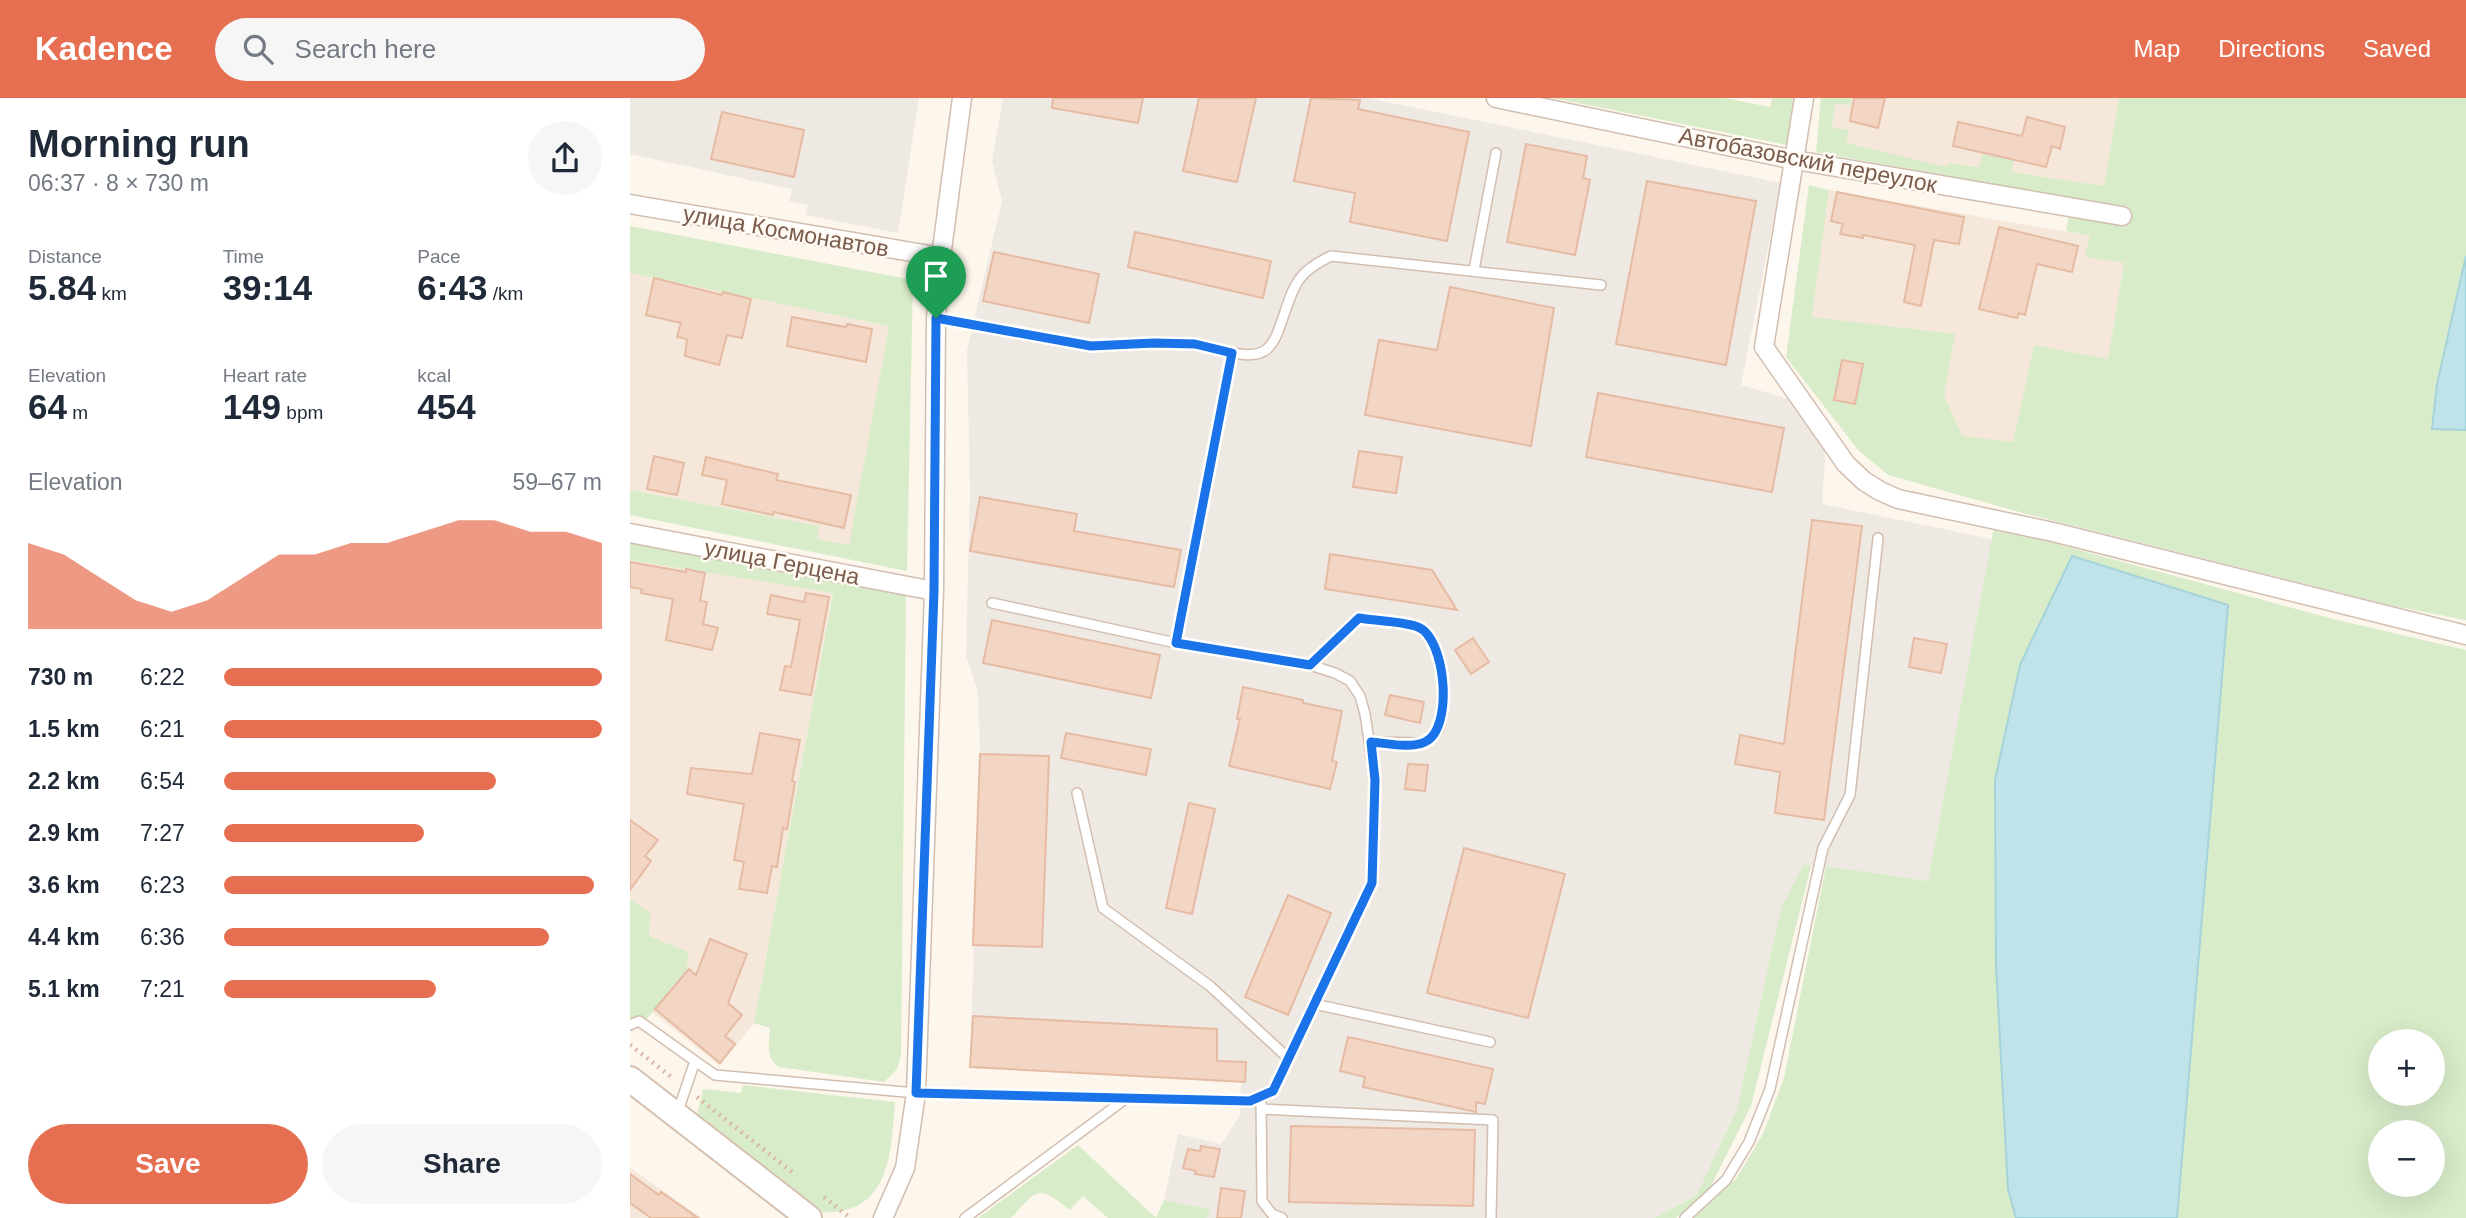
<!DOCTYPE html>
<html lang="en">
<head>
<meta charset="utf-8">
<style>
	:root { --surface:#fff; --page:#f6f6f7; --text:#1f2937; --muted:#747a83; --accent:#e76f51 }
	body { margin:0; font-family:Arial,sans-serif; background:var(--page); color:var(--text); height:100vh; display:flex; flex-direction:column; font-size:26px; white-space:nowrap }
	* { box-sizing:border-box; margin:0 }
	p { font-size:23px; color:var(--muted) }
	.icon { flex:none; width:38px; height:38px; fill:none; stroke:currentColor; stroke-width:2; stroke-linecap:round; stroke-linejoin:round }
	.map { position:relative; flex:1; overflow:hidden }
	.details { display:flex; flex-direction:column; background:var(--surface); width:630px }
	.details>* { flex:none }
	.tools { position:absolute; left:1738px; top:931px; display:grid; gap:14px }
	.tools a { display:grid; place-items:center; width:77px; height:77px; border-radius:50%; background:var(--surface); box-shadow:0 7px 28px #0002; font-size:35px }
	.pin { position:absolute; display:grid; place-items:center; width:60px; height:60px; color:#fff; margin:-72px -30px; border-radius:50% 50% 50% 0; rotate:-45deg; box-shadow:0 0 7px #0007 }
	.pin .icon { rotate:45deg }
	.round { display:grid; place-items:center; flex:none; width:74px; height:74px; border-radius:37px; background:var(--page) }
	.summary { display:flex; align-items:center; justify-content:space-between; height:119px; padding:0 28px }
	h1 { font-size:38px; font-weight:700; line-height:52px }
	.stats { display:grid; grid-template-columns:repeat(3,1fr); gap:10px; height:119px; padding:7px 28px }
	.stats div { display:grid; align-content:center }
	.stats b { font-size:35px; font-weight:700 }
	.stats small { font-size:19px; font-weight:400 }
	.stats p { font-size:19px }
	.chart { height:196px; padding:14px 28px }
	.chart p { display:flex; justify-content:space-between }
	.chart svg { width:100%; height:126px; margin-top:7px; fill:var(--accent); opacity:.7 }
	.button { display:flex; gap:14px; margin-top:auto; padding:14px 28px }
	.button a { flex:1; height:80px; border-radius:42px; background:var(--accent); color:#fff; font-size:28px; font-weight:700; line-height:80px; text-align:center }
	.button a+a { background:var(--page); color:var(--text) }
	ul { padding:0 28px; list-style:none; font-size:23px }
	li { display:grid; grid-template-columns:112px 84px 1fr; align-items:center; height:52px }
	li i { height:18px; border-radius:9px; background:var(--accent) }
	header { display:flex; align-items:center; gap:42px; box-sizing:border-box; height:98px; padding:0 35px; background:var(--accent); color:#fff }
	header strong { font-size:33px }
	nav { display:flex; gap:38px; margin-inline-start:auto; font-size:24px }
	.search { width:490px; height:63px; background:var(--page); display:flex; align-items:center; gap:18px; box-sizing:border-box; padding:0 24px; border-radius:38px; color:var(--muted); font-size:26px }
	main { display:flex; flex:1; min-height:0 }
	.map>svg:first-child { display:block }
	.residential { fill:#f5e8da }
	.industrial { fill:#efe9e4 }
	.green { fill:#d8ecc9; fill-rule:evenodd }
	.water { fill:#bfe3e8; stroke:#a5d3da; stroke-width:2 }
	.building { fill:#f3d5c3; stroke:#e6bba3; stroke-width:2 }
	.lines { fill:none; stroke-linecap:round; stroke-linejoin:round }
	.lane-casing { stroke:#d1beb0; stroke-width:12 }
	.street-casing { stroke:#d1beb0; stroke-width:21 }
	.secondary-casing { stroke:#d6c0b0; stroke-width:28 }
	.path { stroke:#d9b8a5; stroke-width:4.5; stroke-dasharray:2 5; stroke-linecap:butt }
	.lane { stroke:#fff; stroke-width:9 }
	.street { stroke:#fff; stroke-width:18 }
	.secondary { stroke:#fff; stroke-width:24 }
	.route-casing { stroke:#fff; stroke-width:14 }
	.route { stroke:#1a73e8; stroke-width:9 }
	.labels { text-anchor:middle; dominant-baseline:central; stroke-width:5; stroke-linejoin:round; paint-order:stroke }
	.street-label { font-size:23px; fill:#7a5c4d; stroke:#fffaf3 }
</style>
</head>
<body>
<header>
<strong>Kadence</strong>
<div class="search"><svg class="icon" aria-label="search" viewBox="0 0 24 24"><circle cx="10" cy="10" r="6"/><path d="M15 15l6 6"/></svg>Search here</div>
<nav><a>Map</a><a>Directions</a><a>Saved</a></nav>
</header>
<main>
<section class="details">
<div class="summary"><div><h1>Morning run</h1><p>06:37 · 8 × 730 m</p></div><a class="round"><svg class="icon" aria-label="share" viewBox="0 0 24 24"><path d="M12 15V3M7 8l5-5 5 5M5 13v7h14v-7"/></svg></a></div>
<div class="stats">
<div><p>Distance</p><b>5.84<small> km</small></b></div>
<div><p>Time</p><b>39:14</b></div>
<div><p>Pace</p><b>6:43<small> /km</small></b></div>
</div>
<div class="stats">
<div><p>Elevation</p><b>64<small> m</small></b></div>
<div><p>Heart rate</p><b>149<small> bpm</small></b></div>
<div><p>kcal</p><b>454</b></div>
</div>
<div class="chart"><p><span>Elevation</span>59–67 m</p>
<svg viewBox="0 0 160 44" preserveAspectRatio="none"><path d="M0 44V14L10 18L20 26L30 34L40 38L50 34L60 26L70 18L80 18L90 14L100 14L110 10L120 6L130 6L140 10L150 10L160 14V44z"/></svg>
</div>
<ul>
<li><b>730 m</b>6:22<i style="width:100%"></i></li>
<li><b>1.5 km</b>6:21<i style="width:100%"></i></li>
<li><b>2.2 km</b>6:54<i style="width:72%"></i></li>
<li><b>2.9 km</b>7:27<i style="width:53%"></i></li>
<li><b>3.6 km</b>6:23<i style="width:98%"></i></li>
<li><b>4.4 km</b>6:36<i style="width:86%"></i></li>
<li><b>5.1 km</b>7:21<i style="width:56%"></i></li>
</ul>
<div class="button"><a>Save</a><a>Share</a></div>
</section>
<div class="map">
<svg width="1836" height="1120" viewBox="0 0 1836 1120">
	<rect width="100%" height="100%" fill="#fdf6ec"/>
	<path class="residential" d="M1222 0H1489L1474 88 1382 74 1353 56 1350 69 1318 65 1316 70 1216 45 1202 30 1205 6 1221 7Z
		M1199 92 1460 138 1494 165 1478 262 1404 248 1383 345 1332 338 1314 297 1181 220Z
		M0 175 259 228 220 447 187 441 189 428 0 392Z
		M0 462 203 494 124 925 90 968 21 913 57 873 19 838V815L0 801Z
		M0 1070 72 1120H0Z"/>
	<path class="industrial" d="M0 0H289L268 135 175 117 178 107 159 103 162 91 0 56Z
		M373 0H738L1151 85 1111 287 1159 301 1196 345 1192 406 1362 441 1298 783 1196 768H1173L1151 810 1107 1011 1066 1098 1024 1120H577L579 1111 534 1102 548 1036 591 1046 610 1018 611 984 575 983 576 941 541 980 340 969 350 656 348 594 336 558 340 395 337 252 372 103 362 63Z"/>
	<path class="green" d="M923 0H1095L1140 9 1142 0H1163L1157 47Z
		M1191 0H1222L1221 7 1205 6 1202 30 1218 32 1217 45 1316 69 1318 65 1349 69 1353 56 1384 62 1382 74 1474 88 1489 0H1836V158L1807 286 1802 330 1836 332V522L1759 507 1393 415 1258 377 1228 352 1156 259 1179 87 1199 92 1182 219 1325 236 1314 297 1332 338 1383 344 1404 247 1478 261 1494 165 1455 159 1460 138 1436 133 1442 101 1186 54Z
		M0 128 283 182 277 473 0 417V392L189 428 187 441 219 447 259 228 0 175Z
		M1364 429 1703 521 1836 552V1120H1547L1598 507 1365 682 1366 867 1378 1091 1386 1120H1064L1106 1081 1133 1036 1154 980 1196 768 1298 783ZM1750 943H1802V996H1750ZM1750 1034H1802V1087H1750Z
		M0 440 276 494 271 958 267 971 254 984 149 969C135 959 139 946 140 930L124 925 203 495 0 462Z
		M1173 767 1181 768 1121 1008 1081 1088 1065 1106 1046 1120H1024L1066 1098 1107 1011 1151 810Z
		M0 801 20 815 19 838 58 854 57 873 15 923 0 930Z
		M113 987 265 1004C261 1052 262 1120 187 1114L67 1017 73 991 111 995Z
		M448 1047 526 1120 534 1102 580 1111 577 1120H478L453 1098 440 1112C407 1086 408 1091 381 1120H348Z"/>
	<path class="water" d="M1836 158V332L1802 331 1807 286Z
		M1442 458 1598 507 1547 1120H1386L1378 1091 1366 867 1365 682 1390 567Z"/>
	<path class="building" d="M423 0H513L508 25 422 10Z
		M569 0H626L607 84 553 73Z
		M681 0 730 2 728 11 839 34 817 143 720 124 725 95 664 83Z
		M1224 0H1255L1248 30 1220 23Z
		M92 14 174 32 164 79 81 61Z
		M1397 19 1435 29 1430 51 1422 48 1416 69 1323 48 1328 24 1392 38Z
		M896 46 957 58 953 80 960 82 945 157 877 144Z
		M1017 83 1126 103 1096 267 986 246Z
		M1207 94 1334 119 1329 146 1304 142 1291 208 1274 204 1285 147 1233 137V140L1210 136 1213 126 1201 123Z
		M1369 129 1448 148 1442 174 1407 166 1395 217 1389 215 1387 220 1349 211Z
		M505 134 641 163 633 200 498 169Z
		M364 154 469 176 459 225 353 203Z
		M24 180 92 197 93 194 121 201 112 240 97 237 89 267 55 258 57 241 47 239 51 225 16 217Z
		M820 189 924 210 901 348 735 317 749 242 807 252Z
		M162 219 216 229 217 226 242 231 236 264 157 248Z
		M1212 262 1233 266 1225 306 1204 302Z
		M968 295 1154 330 1142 394 956 359Z
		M729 353 772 359 766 395 723 389Z
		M24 358 54 365 47 397 17 391Z
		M76 359 148 376 146 382 221 397 214 430 144 414 143 417 92 406 97 382 72 377Z
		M350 399 447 416 444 433 551 452 544 489 340 453Z
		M1182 422 1232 428 1194 722 1145 715 1150 674 1105 666 1110 637 1154 646Z
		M700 456 802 472 827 512 695 491Z
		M0 464 56 474V471L75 475 70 503 77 504 73 526 88 530 82 552 36 542 43 501 11 495 12 491 0 489Z
		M176 495 199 499 181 597 150 592 155 568 161 569 170 522 137 516 141 497 174 504Z
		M362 522 530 557 521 600 353 565Z
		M843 540 859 564 841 576 825 552Z
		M1284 540 1317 546 1311 575 1279 569Z
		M613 589 673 602V605L712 613 702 663 707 664 700 691 599 668 610 621H607Z
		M760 597 794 604 790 625 755 617Z
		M130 635 170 642 162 683 165 684 157 731 153 730 147 769 142 768 137 795 109 791 114 764 104 762 114 706 57 696 61 670 122 676Z
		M436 635 521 651 516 677 431 660Z
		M350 656 419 658 412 849 343 847Z
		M778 666 798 667 795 693 775 691Z
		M559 705 585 711 562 816 536 810Z
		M0 722 28 742 15 758 21 763 0 792Z
		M834 750 935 776 898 920 797 895Z
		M658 797 701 815 658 917 615 899Z
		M80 841 117 856 98 905 112 917 95 938 105 946 90 965 25 911 59 871 66 877Z
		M343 918 587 931V963L616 964 615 984 340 969Z
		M718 939 863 971 855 1006 846 1004V1014L733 989 735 979 710 973Z
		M661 1028 845 1032 843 1108 659 1104Z
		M571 1048 590 1051 584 1079 565 1076 566 1073 553 1070 558 1051 570 1053Z
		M0 1076 29 1097 31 1094 68 1120H21L0 1105Z
		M591 1090 615 1093 611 1120H587Z"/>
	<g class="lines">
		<defs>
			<path id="lane" d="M844 172 866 55
				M306 220C357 229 407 241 458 247 493 251 529 241 565 246 583 249 621 265 637 251 643 246 648 235 650 228 664 190 663 176 701 158L971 187
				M362 505 546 545
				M680 567 729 520C744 523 775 524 788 529 813 540 818 608 809 630 806 637 800 641 794 645L741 644
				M447 695 473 810 580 888 658 960
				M684 906 860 944
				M0 927 9 923 65 963 47 1016
				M65 963 85 977 286 995 620 1003 643 993 742 785 745 682 735 616 730 598 720 583 705 575 680 567 546 545 602 255
				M631 998 632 1103 642 1116 652 1120
				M631 1011 863 1022 861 1120
				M335 1120 498 999
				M1055 1120 1096 1082 1119 1044 1140 991 1193 750 1220 697 1248 440"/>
			<path id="street" d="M866 0 1165 62 1492 118
				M1174 0 1134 249 1216 366 1234 383 1250 393 1268 401 1423 434 1836 537
				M0 106 311 159
				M0 435 304 493
				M253 1120 275 1070 286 995 304 493 306 220 311 159 332 0"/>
			<path id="secondary" d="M0 981 179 1120"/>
		</defs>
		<use href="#lane" class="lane-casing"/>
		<use href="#street" class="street-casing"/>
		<use href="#secondary" class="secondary-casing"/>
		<path class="path" d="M0 947 44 981
			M67 999 162 1074
			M194 1099 220 1120"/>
		<use href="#lane" class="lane"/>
		<use href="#street" class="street"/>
		<use href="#secondary" class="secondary"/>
	</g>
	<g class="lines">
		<defs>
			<path id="route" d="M306 220 461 248 524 245 565 246 602 255 546 545 680 567 729 520C746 523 772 523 788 529 816 540 824 631 795 644 780 651 756 645 741 644L745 682 742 785 643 993 620 1003 286 995 304 493Z"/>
		</defs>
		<use href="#route" class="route-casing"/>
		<use href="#route" class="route"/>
	</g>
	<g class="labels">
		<g class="street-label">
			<text transform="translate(1178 62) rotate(11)">Автобазовский переулок</text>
			<text transform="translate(156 133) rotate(10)">улица Космонавтов</text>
			<text transform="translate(152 464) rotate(11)">улица Герцена</text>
		</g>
	</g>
</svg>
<div class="tools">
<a>+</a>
<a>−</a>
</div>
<div class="pin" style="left:306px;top:220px;background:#1e9e55"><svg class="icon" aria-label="arrive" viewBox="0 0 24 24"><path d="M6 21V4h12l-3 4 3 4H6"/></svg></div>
</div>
</main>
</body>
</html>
